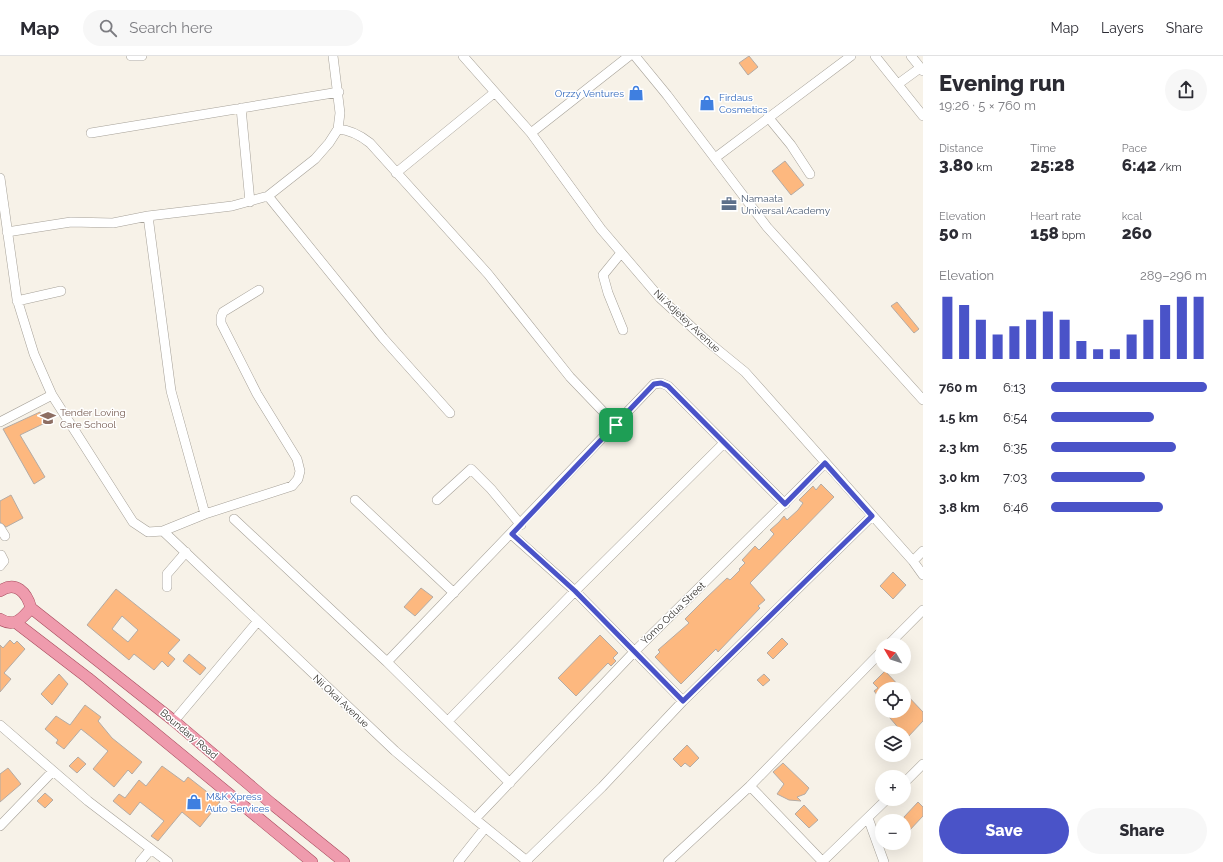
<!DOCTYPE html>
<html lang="en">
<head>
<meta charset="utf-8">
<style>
	:root { --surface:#fff; --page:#f7f7f7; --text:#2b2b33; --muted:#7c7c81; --line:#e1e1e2; --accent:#4a53c8 }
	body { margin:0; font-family:Raleway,sans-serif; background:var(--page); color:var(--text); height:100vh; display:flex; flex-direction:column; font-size:15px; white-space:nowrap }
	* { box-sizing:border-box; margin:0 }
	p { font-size:13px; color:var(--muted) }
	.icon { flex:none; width:22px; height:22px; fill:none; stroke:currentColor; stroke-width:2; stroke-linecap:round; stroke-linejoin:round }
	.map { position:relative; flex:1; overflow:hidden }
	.side { display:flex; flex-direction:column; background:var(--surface); width:300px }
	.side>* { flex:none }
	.needle { width:26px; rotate:309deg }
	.buttons { position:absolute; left:875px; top:582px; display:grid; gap:8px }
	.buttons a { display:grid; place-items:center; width:36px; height:36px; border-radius:50%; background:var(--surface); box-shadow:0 4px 16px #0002; font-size:20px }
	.pin { position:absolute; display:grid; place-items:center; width:34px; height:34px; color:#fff; margin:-17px; border-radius:8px; box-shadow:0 2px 6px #0006 }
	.round { display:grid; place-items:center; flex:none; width:42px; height:42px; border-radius:21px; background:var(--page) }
	.head { display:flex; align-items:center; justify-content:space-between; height:68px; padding:0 16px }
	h1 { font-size:22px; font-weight:800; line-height:30px }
	.stats { display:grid; grid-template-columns:repeat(3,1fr); gap:6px; height:68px; padding:4px 16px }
	.stats div { display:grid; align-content:center }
	.stats b { font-size:17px; font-weight:800 }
	.stats small { font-size:11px; font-weight:400 }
	.stats p { font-size:11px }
	.chart { height:112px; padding:8px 16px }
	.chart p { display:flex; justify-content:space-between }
	.chart svg { width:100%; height:72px; margin-top:4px; stroke:var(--accent); stroke-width:6 }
	.primary-button { display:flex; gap:8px; margin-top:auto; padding:8px 16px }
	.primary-button a { flex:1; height:46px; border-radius:24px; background:var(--accent); color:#fff; font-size:16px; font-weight:800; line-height:46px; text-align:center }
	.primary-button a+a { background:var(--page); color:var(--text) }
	ul { padding:0 16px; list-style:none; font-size:13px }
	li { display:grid; grid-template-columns:64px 48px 1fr; align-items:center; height:30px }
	li i { height:10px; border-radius:5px; background:var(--accent) }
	header { display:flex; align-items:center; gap:24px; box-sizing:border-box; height:56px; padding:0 20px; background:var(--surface); border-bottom:1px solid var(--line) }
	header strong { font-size:19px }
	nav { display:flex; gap:22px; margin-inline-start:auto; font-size:14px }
	.search { width:280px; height:36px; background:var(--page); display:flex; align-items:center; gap:10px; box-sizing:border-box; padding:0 14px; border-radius:22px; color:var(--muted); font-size:15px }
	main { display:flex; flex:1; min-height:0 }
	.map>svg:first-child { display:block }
	.building { fill:#fdb87f; stroke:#b4aba4; fill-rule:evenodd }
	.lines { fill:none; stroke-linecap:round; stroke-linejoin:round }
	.minor-casing { stroke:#a6a198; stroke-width:10 }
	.major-casing { stroke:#a74b5d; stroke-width:12 }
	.minor { stroke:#fff; stroke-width:9 }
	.major { stroke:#ef9bad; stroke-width:11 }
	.route-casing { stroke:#fff; stroke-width:8 }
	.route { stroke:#4a53c8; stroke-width:5 }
	.labels { text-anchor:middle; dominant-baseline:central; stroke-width:3; stroke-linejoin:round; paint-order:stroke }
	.shop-label { font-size:10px; fill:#366cbe; stroke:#fff; text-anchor:start }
	.service-label { font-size:10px; fill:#4e5e75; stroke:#fff; text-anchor:start }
	.street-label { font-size:10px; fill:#34322e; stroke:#fff }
	.education-label { font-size:10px; fill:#785e54; stroke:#fff; text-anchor:start }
</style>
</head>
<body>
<header>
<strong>Map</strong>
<div class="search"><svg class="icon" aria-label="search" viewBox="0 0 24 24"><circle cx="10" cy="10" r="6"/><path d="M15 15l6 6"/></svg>Search here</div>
<nav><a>Map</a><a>Layers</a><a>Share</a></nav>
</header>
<main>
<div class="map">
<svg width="923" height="806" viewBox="0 0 923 806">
	<rect width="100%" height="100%" fill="#f7f2e8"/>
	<path class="building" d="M749 0 758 11 748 19 739 7Z
		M785 105 804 129 791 139 772 115Z
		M897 246 919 273 914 277 891 250Z
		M40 356 45 367 20 379 45 421 34 428 3 373Z
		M821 428 834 441 750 527 765 544 758 550 760 552 718 596 716 593 681 628 655 601 660 596 658 594 689 567 685 563 705 543 727 522 730 524 740 514 739 513 745 507 742 504 755 490 759 494 769 484 774 478 770 474 779 466 784 460 787 464 798 454 803 447 799 444 813 430 816 434Z
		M11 439 23 462 6 471 0 466V445Z
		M893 516 906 529 893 543 880 530Z
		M421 532 433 541 415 560 404 551Z
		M116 533 180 584 168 597 175 603 168 611 162 605 154 614 134 598 129 604 87 569ZM122 560 138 574 128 586 112 573Z
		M600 579 618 597 613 602 616 605 611 610 608 607 576 640 558 622Z
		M782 582 788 588 773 603 767 597Z
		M10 584 14 588 17 585 25 593 4 617 11 623 0 636V589L3 592Z
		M189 598 206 612 200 619 183 605Z
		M885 615 902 633H882V645L874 635 878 632 873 627Z
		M59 618 68 628 52 649 41 638Z
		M764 618 770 624 763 630 757 624Z
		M904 636 923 656V665L907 682 884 655H904Z
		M85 649 101 661 98 665 112 682 142 706 132 718 128 714 114 731 93 713 108 695 91 681 81 673 64 693 56 687 58 684 45 673 56 660 70 669Z
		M687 689 699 702 690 711 685 707 681 711 673 703Z
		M78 701 86 708 77 717 69 710Z
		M783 707 809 732 805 738 797 741 801 745 789 744 777 738 784 728 773 716Z
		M162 710 184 726 188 721 220 746 200 771 182 756 158 785 151 780 164 765 140 746 130 759 113 745 119 738 125 742 139 724 146 730Z
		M8 712 21 728 0 746V718Z
		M45 737 53 744 45 752 37 745Z
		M918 746 923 751V760L908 776 904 773V761Z
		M804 749 818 764 809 772 795 758Z"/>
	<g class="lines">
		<defs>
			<path id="minor" d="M131 0H142
				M463 0 531 77 601 173 660 242 707 285 745 316 913 505 923 519
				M635 0 667 39 767 171 923 344
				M875 0 923 60
				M911 0 923 15
				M898 28 920 12
				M241 52 250 146
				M768 61 791 89 810 118
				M338 73C351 74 360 79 370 87L488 218 570 321 616 369
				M91 77 339 36
				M531 77 629 0
				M715 102 851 0
				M396 117 494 37
				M0 122 17 243 34 298 52 339 133 466 148 476 163 475 205 458 292 430 298 423 300 415 297 403 257 338 221 267V261L223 256 259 234
				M268 140 383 282 450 357
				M148 160 171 335 205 458
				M7 176 71 166 113 167 148 160 232 150 268 140 315 103 329 87 338 73 340 57 333 0
				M621 197 603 219 608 237 623 274
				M17 245 61 235
				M0 366 52 339
				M355 444 454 537
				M437 444 471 413 491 433 521 469
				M234 463 387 606 510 727
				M0 472 5 480
				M163 475 395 695 475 763 528 806
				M511 478 575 535 683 645
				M913 505 923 495
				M0 510 4 505 1 499
				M167 531V518L186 496
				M888 589 923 554
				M387 606 654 328 661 327 668 330 785 448
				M174 665 258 565
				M448 665 575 535 724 387
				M0 669 88 745 168 806
				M904 727 923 708
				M750 730 822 805
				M868 762 884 806
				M475 763 634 596 825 407
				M0 770 53 715
				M526 805 602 731 683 645 872 460
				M140 806 151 793
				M458 806 485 772
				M668 806 750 730 882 595
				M822 806 887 743"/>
			<path id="major" d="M0 535C16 524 27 537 31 552 22 563 14 572 0 563
				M31 552 174 665 272 748 344 806
				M15 566 88 622 312 806"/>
		</defs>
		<use href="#minor" class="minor-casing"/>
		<use href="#major" class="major-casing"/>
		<use href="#minor" class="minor"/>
		<use href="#major" class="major"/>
	</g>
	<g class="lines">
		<defs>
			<path id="route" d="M661 327 668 330 785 448 825 407 872 460 683 645 575 535 512 478 654 328Z"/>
		</defs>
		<use href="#route" class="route-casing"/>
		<use href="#route" class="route"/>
	</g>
	<defs>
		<symbol id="shop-bare" viewBox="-9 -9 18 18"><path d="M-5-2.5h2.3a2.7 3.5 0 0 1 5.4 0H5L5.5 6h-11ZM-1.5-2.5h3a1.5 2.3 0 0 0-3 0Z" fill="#3f7fe0" stroke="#fff" stroke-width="2.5" paint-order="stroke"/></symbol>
		<symbol id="office-bare" viewBox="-9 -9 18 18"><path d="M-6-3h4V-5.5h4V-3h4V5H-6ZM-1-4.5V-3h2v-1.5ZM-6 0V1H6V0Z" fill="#5c6f8a" stroke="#fff" stroke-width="2.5" paint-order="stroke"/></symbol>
		<symbol id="school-bare" viewBox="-9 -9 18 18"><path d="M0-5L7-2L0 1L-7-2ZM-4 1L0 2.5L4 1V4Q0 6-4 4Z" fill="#8d6e63" stroke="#fff" stroke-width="2.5" paint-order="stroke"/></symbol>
	</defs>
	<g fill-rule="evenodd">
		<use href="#shop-bare" x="625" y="26" width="22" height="22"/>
		<use href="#shop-bare" x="696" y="36" width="22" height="22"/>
		<use href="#office-bare" x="718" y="137" width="22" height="22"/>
		<use href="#school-bare" x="37" y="351" width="22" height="22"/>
		<use href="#shop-bare" x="183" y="735" width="22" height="22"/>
	</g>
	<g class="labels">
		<g class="shop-label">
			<text x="624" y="37" text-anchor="end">Orzzy Ventures</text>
			<text x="719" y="41">Firdaus<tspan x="719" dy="12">Cosmetics</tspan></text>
			<text x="206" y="740">M&amp;K Xpress<tspan x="206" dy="12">Auto Services</tspan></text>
		</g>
		<g class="service-label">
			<text x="741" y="142">Namaata<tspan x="741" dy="12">Universal Academy</tspan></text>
		</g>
		<g class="street-label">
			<text transform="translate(687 265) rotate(43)">Nii Adjetey Avenue</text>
			<text transform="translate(673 557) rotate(-44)">Yomo Odua Street</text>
			<text transform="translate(341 645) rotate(43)">Nii Okai Avenue</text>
			<text transform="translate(189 678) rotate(40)">Boundary Road</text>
		</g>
		<g class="education-label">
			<text x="60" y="356">Tender Loving<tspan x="60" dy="12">Care School</tspan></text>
		</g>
	</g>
</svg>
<div class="buttons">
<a><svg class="needle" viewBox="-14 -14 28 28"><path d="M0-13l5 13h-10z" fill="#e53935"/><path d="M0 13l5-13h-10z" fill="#7c7c81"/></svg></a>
<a><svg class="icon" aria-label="locate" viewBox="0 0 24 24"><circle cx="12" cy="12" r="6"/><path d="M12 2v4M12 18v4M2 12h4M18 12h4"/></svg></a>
<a><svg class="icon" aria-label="layers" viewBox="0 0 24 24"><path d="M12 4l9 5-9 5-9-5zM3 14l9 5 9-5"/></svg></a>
<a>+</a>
<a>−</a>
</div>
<div class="pin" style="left:616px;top:369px;background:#1e9e55"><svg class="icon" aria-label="arrive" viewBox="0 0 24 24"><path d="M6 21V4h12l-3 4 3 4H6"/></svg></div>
</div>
<section class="side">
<div class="head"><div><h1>Evening run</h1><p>19:26 · 5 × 760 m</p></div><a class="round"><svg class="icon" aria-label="share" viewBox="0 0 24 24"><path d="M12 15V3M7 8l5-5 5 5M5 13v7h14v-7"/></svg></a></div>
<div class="stats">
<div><p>Distance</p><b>3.80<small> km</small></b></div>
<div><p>Time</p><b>25:28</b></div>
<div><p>Pace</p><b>6:42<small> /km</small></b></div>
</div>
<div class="stats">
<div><p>Elevation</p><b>50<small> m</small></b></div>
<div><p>Heart rate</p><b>158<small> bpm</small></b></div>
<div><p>kcal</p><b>260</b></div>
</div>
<div class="chart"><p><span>Elevation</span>289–296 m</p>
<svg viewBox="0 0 160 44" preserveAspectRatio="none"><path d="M5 44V6M15 44V11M25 44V20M35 44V29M45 44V24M55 44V20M65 44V15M75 44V20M85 44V33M95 44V38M105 44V38M115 44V29M125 44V20M135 44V11M145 44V6M155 44V6"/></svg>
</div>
<ul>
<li><b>760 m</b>6:13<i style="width:100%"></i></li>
<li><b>1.5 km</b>6:54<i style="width:66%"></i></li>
<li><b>2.3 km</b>6:35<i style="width:80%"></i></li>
<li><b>3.0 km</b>7:03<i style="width:60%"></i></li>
<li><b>3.8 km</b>6:46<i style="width:72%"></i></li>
</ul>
<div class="primary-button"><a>Save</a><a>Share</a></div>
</section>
</main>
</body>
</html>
